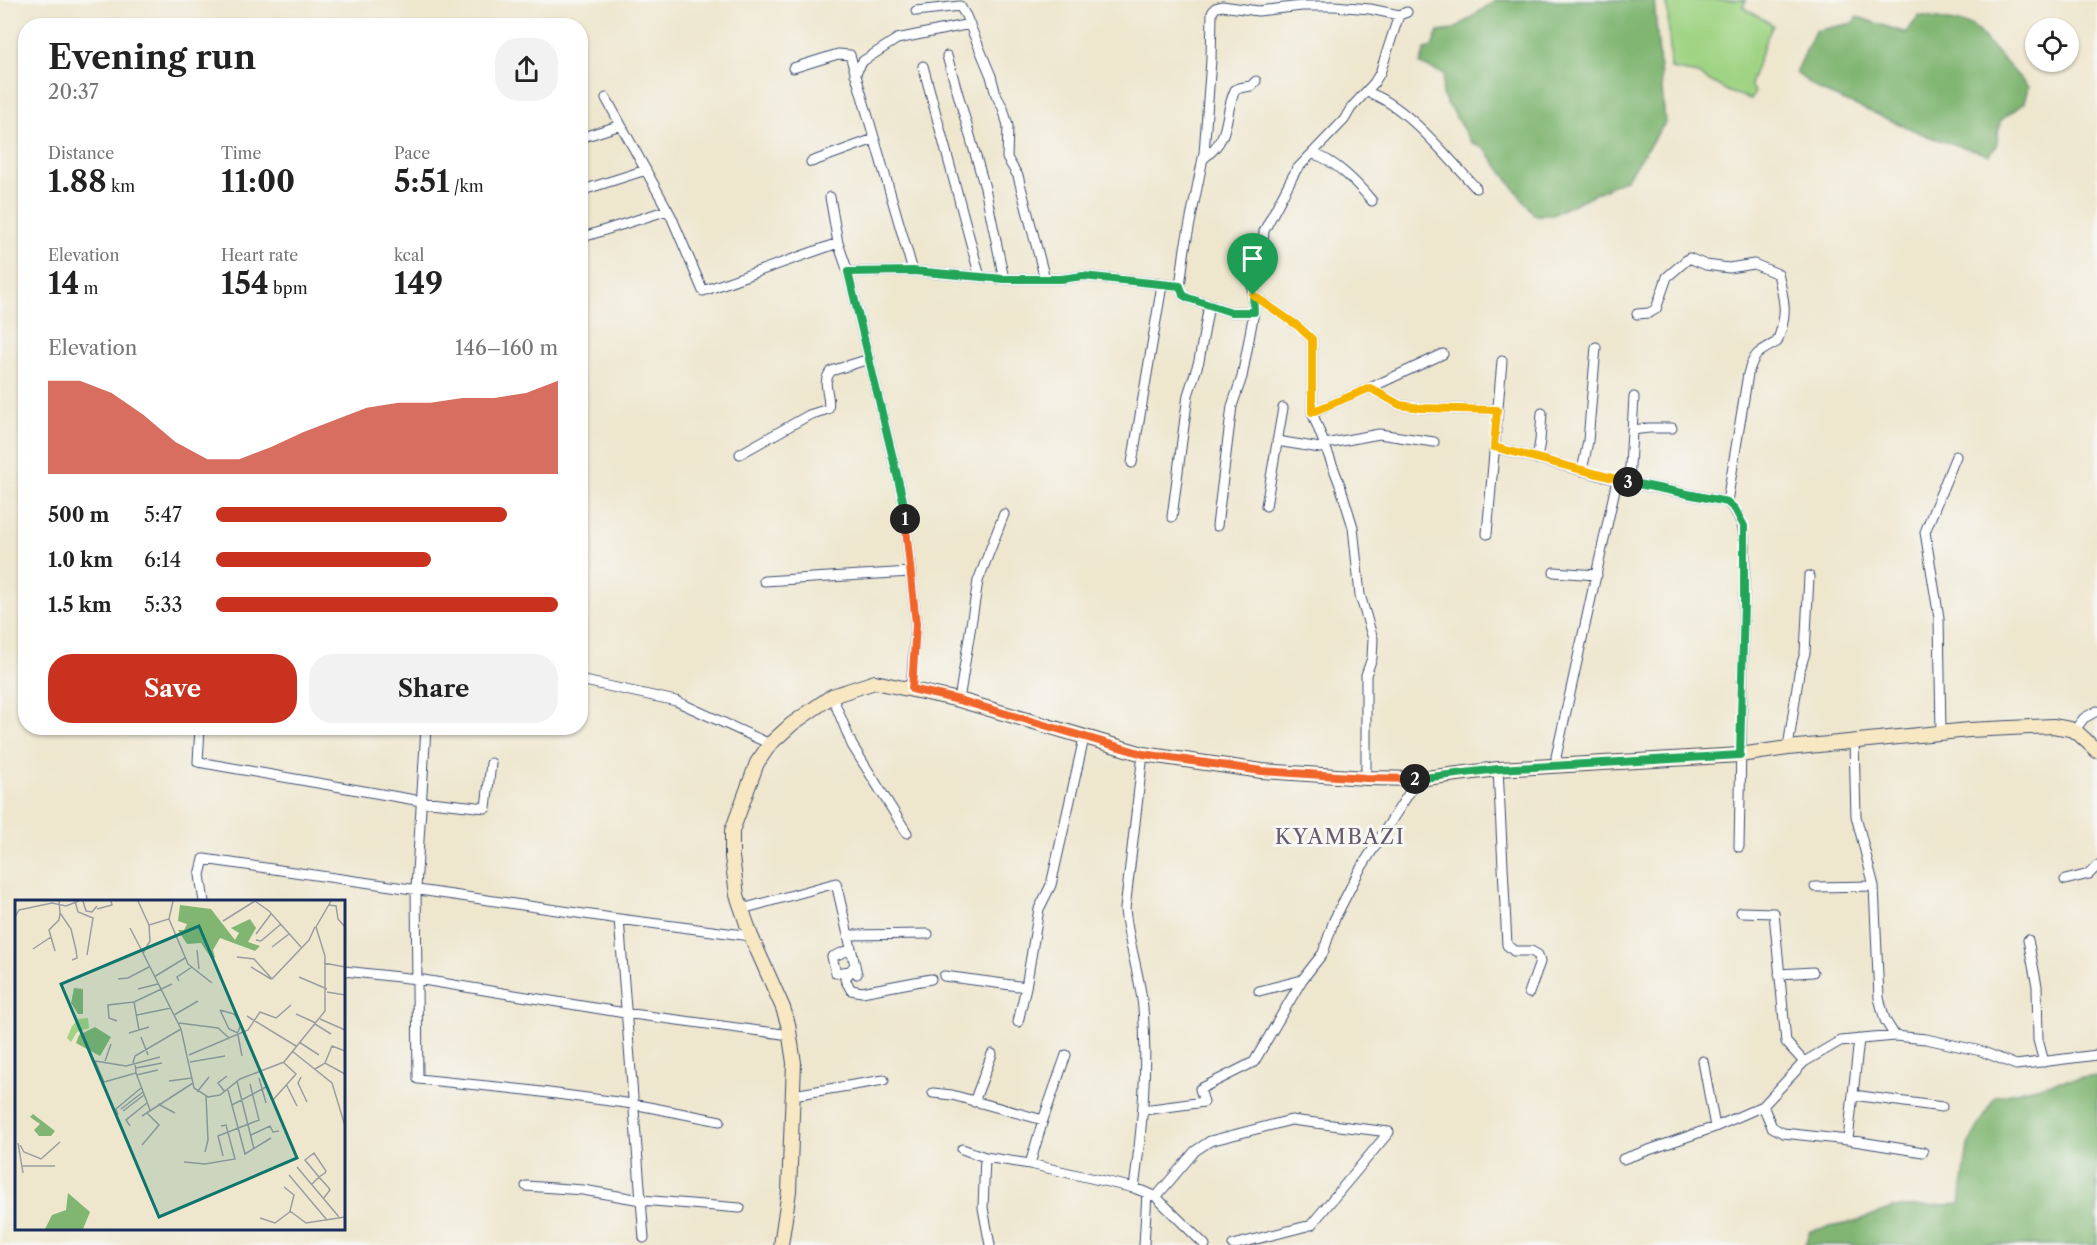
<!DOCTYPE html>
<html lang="en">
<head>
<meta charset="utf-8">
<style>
	:root { --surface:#fff; --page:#f2f2f2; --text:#222; --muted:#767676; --accent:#c8321e }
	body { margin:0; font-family:"Libre Caslon Text",serif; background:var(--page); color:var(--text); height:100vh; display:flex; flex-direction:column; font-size:22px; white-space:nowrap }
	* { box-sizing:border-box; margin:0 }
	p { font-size:20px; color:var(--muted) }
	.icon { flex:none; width:33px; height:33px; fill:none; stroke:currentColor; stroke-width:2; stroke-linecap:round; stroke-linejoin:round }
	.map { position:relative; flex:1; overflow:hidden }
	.drawer { position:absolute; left:18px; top:18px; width:570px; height:717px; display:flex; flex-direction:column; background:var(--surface); border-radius:24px; box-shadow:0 2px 4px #0004 }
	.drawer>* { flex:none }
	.buttons { position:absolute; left:2025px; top:18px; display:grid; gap:12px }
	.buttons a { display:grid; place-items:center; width:54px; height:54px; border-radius:50%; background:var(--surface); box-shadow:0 2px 4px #0004; font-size:30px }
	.pin { position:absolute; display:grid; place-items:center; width:51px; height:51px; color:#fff; margin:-62px -26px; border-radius:50% 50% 50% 0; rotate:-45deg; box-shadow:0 0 6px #0007 }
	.pin .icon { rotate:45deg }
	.km { position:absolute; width:30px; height:30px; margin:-15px; border-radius:50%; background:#222; color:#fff; font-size:16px; line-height:30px; text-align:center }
	.round { display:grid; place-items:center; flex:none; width:63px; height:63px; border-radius:24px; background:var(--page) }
	.headline { display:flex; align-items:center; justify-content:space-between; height:102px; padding:0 30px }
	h1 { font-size:33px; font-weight:700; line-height:45px }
	.stats { display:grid; grid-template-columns:repeat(3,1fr); gap:9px; height:102px; padding:6px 30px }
	.stats div { display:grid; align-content:center }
	.stats b { font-size:30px; font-weight:700 }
	.stats small { font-size:16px; font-weight:400 }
	.stats p { font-size:16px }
	.chart { height:168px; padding:12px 30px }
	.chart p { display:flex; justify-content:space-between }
	.chart svg { width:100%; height:108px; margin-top:6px; fill:var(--accent); opacity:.7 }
	.button { display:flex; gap:12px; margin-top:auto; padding:12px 30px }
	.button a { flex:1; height:69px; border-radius:24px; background:var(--accent); color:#fff; font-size:24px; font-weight:700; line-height:69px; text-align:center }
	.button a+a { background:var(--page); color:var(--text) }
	ul { padding:0 30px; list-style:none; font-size:20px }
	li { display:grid; grid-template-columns:96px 72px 1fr; align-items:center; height:45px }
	li i { height:15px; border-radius:8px; background:var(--accent) }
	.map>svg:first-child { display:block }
	.green { fill:#a0d484; stroke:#5e8271; stroke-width:1.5 }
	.forest { fill:#80b672; stroke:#4e7268; stroke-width:1.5 }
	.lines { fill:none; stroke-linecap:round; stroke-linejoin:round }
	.street-casing { stroke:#3b4a6f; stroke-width:11 }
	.secondary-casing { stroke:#3b4a6f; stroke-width:16 }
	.street { stroke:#fff; stroke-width:9 }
	.secondary { stroke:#f7e8c3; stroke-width:14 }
	.split-1-casing { stroke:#fff; stroke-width:12 }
	.split-2-casing { stroke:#fff; stroke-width:12 }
	.split-3-casing { stroke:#fff; stroke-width:12 }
	.split-4-casing { stroke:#fff; stroke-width:12 }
	.split-1 { stroke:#22a559; stroke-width:8 }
	.split-2 { stroke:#f0652b; stroke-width:8 }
	.split-3 { stroke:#22a559; stroke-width:8 }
	.split-4 { stroke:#f5b400; stroke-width:8 }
	.labels { text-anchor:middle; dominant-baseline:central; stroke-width:6; stroke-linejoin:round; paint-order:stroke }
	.quarter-label { font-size:21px; letter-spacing:1.5px; fill:#685b6d; stroke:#f6f6f2 }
	.inset-road { fill:none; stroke:#9a9da1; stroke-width:1.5 }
	.view { fill:#0f766e; fill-opacity:0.15; stroke:#0f766e; stroke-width:3 }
	.inset-edge { fill:none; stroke:#1b2f5e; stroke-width:3 }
</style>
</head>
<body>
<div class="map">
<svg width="2097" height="1245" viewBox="0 0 2097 1245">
	<rect width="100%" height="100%" fill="#f6f6f2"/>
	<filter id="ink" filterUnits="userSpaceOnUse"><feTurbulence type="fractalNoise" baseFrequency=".0167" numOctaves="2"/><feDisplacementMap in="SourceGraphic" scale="12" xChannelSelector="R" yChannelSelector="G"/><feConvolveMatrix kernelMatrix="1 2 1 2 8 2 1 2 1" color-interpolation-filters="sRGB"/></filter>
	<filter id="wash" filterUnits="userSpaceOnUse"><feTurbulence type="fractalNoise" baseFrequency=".008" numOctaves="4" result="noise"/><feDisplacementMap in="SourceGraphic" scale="24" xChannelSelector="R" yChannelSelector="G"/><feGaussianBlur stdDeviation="1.35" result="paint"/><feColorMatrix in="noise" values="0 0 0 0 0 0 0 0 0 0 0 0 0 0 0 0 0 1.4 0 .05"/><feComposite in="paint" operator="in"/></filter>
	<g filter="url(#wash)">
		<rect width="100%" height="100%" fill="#eee6cd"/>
		<path class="green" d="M1667 0H1746L1743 7 1773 25 1765 42 1750 85 1755 92 1751 99 1729 92 1698 74 1671 69Z"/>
		<path class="forest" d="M1496 0H1654L1665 123 1626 179 1551 215H1534L1485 149 1471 142 1442 95 1444 74 1420 64 1425 49 1432 47 1438 32 1453 30Z
			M1919 16 1972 25 2028 87 2024 103 2000 121 1996 147 1989 155 1930 137 1819 90 1796 73 1815 31 1853 23 1857 17 1906 33Z
			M2097 1076V1245H1805L1810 1231 1854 1222 1892 1208 1960 1204 1968 1145 1995 1097 2060 1081Z"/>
	</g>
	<g filter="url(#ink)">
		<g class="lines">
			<defs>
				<path id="street" d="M916 11 960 6 966 16 991 76 996 95 1003 108 1008 126 1007 158 1018 176 1045 279
					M947 56 985 188 1004 279
					M923 66 980 277
					M793 68 838 54 850 55 913 271
					M855 74 863 61 897 39 970 24
					M1366 92C1404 102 1449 159 1476 188
					M606 98 671 216 703 291 838 243
					M580 138 621 125
					M1313 154C1334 159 1359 185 1372 201
					M1203 159C1233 136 1222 120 1235 90L1239 88 1251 86 1256 81
					M811 162 874 139
					M580 191 646 170
					M830 197 838 243 848 272 903 500 916 624 911 689
					M580 238 668 210
					M848 272 913 271 1004 279H1061L1083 276 1180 286
					M1253 295 1298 326 1312 339V412L1340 485 1353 527 1360 595 1373 639 1372 658 1366 675V778
					M1254 312H1231L1188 298 1183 295 1180 286 1185 248 1204 153 1211 60 1212 13 1215 8 1222 6 1258 11 1302 6H1334L1370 9 1399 15 1407 12
					M1637 314 1649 313 1656 309 1667 277 1689 258 1706 265 1729 268 1754 264 1778 274C1785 303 1788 314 1777 342 1758 352 1754 353 1748 374L1727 502
					M1370 388 1400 405 1420 408 1497 410
					M1312 412 1370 388 1443 354
					M1632 430 1649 428H1672
					M1277 441 1320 448 1325 444 1379 434 1434 442
					M1494 447 1617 480 1727 502C1741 515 1744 527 1745 545L1739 847
					M740 454 809 415 828 409C832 396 820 384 831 371L869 359
					M1537 459 1540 441 1542 413
					M1132 463 1162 285
					M1582 471 1588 441 1596 347
					M1629 483 1634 397
					M1266 506 1283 408
					M1172 517 1188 395 1199 361 1209 305
					M1217 526 1232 406 1242 377 1254 312 1252 283 1255 268 1263 245 1264 231 1296 170 1344 120 1351 108 1374 83 1380 73 1399 15
					M1487 534 1502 361
					M1554 572 1597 575
					M764 581 910 572
					M580 680 676 701 770 744
					M832 696 852 745 907 833
					M959 700 978 581 1004 514
					M200 728 198 762 421 801 486 808 491 763
					M426 728 416 888 418 1079 526 1090 633 1104 720 1121
					M2074 731 2084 718 2097 711
					M1941 732 1939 618 1925 532 1956 456
					M1854 741 1856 816 1874 886 1879 998 1885 1020 1895 1036
					M1788 748 1799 673 1805 653 1809 576
					M1560 765 1556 757 1617 480
					M1498 769 1507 945 1514 951H1531L1538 955 1540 962 1529 993
					M2065 880 2089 874 2097 866
					M1815 887 1874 886
					M204 902 200 875 204 859 619 919 751 936
					M742 909 836 883 857 974
					M1741 912 1774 913 1786 1042 1804 1062
					M619 919 644 1238
					M848 935 928 934
					M2028 940 2037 986 2038 1040 2044 1062
					M851 949 832 957 836 973 850 971 855 965 845 979 851 990 862 992 931 979
					M344 971 417 979 625 1013 790 1035
					M1779 974 1813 972
					M944 976 1026 987
					M1259 991 1302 980
					M1018 1022 1026 987 1039 909 1051 885 1084 738
					M1703 1061 1715 1127
					M933 1093 952 1095 1043 1120
					M793 1095 884 1080
					M1853 1095 1942 1107
					M974 1102 992 1054
					M1763 1106 1772 1127 1783 1133 1848 1140 1923 1152
					M1144 1110 1204 1102 1200 1089 1254 1062 1302 980 1323 953 1334 920 1359 871 1418 779
					M1848 1140 1859 1039
					M962 1149 985 1157 1030 1164 1134 1188 1147 1193 1144 1245
					M985 1157 983 1208 990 1245
					M1623 1159 1715 1127 1763 1106 1804 1062 1840 1041 1895 1036 1926 1039 1981 1051 2016 1065 2097 1055
					M1030 1164 1043 1120 1066 1055
					M526 1186 583 1190 641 1200 740 1208
					M1134 1188C1142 1128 1148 1069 1143 1008 1140 975 1128 942 1125 909L1143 754
					M1147 1193 1156 1197 1195 1151 1210 1141 1291 1120 1389 1132
					M1156 1197 1205 1245
					M1233 1245 1311 1225 1389 1132"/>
				<path id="secondary" d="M781 1245 789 1191 794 1063 788 1024 783 1008 751 936 737 895 732 857V831L757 763 770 744 792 724 832 696 875 682 959 700 1143 754 1262 771 1366 778 1418 779 1498 769 1740 755 1788 748 1969 730 2053 726 2070 729 2079 734 2097 751"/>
			</defs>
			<use href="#street" class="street-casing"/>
			<use href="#secondary" class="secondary-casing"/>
			<use href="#street" class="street"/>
			<use href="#secondary" class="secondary"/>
		</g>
	</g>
	<g class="lines" filter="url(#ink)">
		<defs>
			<path id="split-1" d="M905 519 903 500 848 272 913 271 1004 279H1061L1083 276 1180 286 1183 295 1188 298 1231 312H1254L1253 295"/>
			<path id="split-2" d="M905 519 916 624 912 689 959 700 1143 754 1262 771 1366 778 1415 779"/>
			<path id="split-3" d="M1415 779 1498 769 1740 755 1744 602V526L1735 509 1727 502 1628 482"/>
			<path id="split-4" d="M1253 295 1298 326 1312 339V412L1370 388 1400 405 1420 408 1497 410 1494 447 1628 482"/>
		</defs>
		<use href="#split-1" class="split-1-casing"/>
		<use href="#split-2" class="split-2-casing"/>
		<use href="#split-3" class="split-3-casing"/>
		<use href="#split-4" class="split-4-casing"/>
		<use href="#split-1" class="split-1"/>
		<use href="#split-2" class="split-2"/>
		<use href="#split-3" class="split-3"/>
		<use href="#split-4" class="split-4"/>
	</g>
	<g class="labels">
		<g class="quarter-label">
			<text x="1340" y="836">KYAMBAZI</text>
		</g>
	</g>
	<g transform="translate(15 900)">
		<rect width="330" height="330" fill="#eee6cd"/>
		<path d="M73 118 74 128 62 132 56 142 52 138 57 126 64 119Z" fill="#a0d484"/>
		<path d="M165 5 196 9 220 40 224 33 216 28 235 19 241 28 233 42 245 46 240 51 205 38 198 50 200 58H196L186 43 172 44 163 30H169L172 24 163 21ZM59 88 68 89V114H63L56 103ZM80 127 96 137 85 156 61 143 64 135ZM18 214 40 231 36 236H24L19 230 25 224 15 217ZM53 293 75 312 68 329H30L37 315 51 310Z" fill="#80b672"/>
		<path class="inset-road" d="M44 1 45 13 56 29 61 50 62 58 57 60M60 1 63 12 78 18 72 55M68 1 71 11 77 12 82 6M123 1 134 25M158 1 154 19 134 25 135 41 128 53 166 129 179 188 193 197 205 195 225 179 269 162 310 111V56L301 27 316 1M240 1 254 11 286 47M314 5 321 6 323 19 330 27M82 9 97 5 96 1M0 17 4 10 37 3 51 6 64 1M154 19 173 64 197 83M208 21 240 1M115 28 128 53M241 34 256 14M241 40 246 41 266 24M257 47 274 34M18 49 36 37M182 50 184 69M40 51 34 30 44 20 45 13M222 57 239 59 257 79M309 63 330 67M236 67 256 79M139 77 170 58M284 77 312 89M103 79 113 78 134 67M257 79 294 40 300 27M164 81 162 77 177 67M123 89 143 84M312 92 330 95M119 102 124 130M205 110 219 114 226 124 223 132M205 110 214 129 223 133M281 114 301 123M122 115 156 108M159 115 183 101M232 116 281 146M305 119 330 130M102 121 94 118 93 105 119 102 157 84M164 123 203 128 214 138M300 124 316 134M114 133 134 127M223 135 227 156M126 137 133 155M284 142 304 155M277 151 317 183 330 226M174 155 233 130 245 112 261 118 276 105M80 161 111 166 145 157M80 161 89 182 121 173 120 163M90 161 96 144M175 162 210 156M118 163 120 156 166 129M310 163 317 146 330 151M121 168 147 163M300 169 310 163 330 174M121 173 135 210M121 175 143 170M286 177 283 183 292 202M244 178 251 203M154 181 177 178M222 181 239 249M271 184 282 206M213 190 230 254 256 238M182 192 194 177M210 192 203 183 212 176M258 200 281 174 268 162M143 204 160 213M217 205 251 187M106 209 128 192M108 211 129 195M103 215 101 209 126 188M127 216 178 183M115 226 111 220 132 203M236 235 255 226 258 232 264 231M3 243 8 273M5 245 9 252 26 259 45 242M127 245 144 225 132 213M190 252 193 240 191 196M208 256 203 236 244 220 235 184M169 262 190 264 220 259 211 225 206 226M7 266H40M282 267 324 317M274 275 312 320M296 285 304 277 310 273 311 271 299 253 290 260 304 277 313 287 315 290 308 299M269 287 279 295 275 311 291 323 330 317M245 318 260 323 276 311"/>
		<path class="view" d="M184 26 282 258 144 317 46 84Z"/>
		<rect width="330" height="330" class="inset-edge"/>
	</g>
</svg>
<div class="buttons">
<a><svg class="icon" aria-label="locate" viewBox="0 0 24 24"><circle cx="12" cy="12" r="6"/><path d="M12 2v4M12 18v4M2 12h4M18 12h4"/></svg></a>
</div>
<div class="pin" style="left:1253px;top:295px;background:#1e9e55"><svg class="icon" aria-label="arrive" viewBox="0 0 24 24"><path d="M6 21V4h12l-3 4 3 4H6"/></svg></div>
<b class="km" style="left:905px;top:519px">1</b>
<b class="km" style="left:1415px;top:779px">2</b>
<b class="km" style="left:1628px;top:482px">3</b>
<section class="drawer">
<div class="headline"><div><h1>Evening run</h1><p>20:37</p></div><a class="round"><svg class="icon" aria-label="share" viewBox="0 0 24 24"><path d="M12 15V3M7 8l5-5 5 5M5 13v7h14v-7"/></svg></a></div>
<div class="stats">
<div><p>Distance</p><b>1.88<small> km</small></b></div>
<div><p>Time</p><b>11:00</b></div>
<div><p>Pace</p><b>5:51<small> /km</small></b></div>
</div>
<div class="stats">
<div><p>Elevation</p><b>14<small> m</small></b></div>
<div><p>Heart rate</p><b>154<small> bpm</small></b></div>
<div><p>kcal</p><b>149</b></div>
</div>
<div class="chart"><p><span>Elevation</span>146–160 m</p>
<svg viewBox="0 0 160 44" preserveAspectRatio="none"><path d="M0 44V6L10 6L20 11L30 20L40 31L50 38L60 38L70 33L80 27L90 22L100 17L110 15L120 15L130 13L140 13L150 11L160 6V44z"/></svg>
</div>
<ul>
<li><b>500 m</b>5:47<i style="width:85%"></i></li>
<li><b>1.0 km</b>6:14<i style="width:63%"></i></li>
<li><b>1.5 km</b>5:33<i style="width:100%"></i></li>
</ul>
<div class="button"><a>Save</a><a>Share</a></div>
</section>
</div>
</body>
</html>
